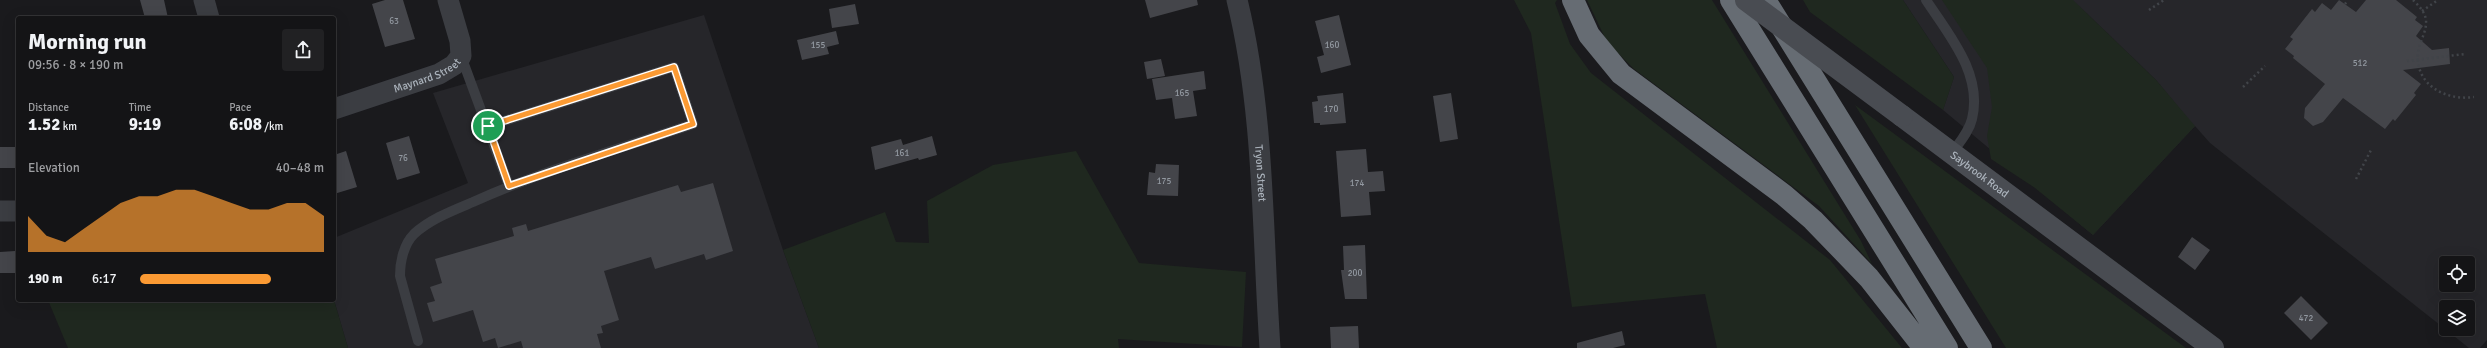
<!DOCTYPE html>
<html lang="en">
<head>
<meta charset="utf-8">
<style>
	:root { --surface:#141416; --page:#212123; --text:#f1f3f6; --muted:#9d9ea1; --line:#333335; --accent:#fb9a33 }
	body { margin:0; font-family:Signika,sans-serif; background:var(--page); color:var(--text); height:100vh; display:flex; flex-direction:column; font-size:15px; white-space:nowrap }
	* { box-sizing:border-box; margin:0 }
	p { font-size:13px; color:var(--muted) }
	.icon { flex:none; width:22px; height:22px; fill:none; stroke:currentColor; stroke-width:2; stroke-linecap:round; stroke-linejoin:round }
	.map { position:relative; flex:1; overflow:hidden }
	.details { position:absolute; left:16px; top:16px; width:320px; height:286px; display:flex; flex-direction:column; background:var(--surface); border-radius:4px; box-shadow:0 4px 16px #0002,0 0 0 1px var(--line) }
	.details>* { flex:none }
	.controls { position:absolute; left:2439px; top:256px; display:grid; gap:8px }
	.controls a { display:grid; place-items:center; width:36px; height:36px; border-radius:4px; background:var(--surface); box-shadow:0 4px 16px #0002,0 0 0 1px var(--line); font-size:20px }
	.pin { position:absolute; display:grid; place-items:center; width:34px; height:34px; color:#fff; margin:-17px; border:2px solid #fff; border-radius:50%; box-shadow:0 1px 4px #0007 }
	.round { display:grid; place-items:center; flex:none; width:42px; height:42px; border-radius:4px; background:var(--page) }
	.overview { display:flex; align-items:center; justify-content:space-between; height:68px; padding:0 12px }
	h1 { font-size:22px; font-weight:800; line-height:30px }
	.metrics { display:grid; grid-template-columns:repeat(3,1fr); gap:6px; height:68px; padding:4px 12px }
	.metrics div { display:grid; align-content:center }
	.metrics b { font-size:17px; font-weight:800 }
	.metrics small { font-size:11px; font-weight:400 }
	.metrics p { font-size:11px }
	.chart { height:112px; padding:8px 12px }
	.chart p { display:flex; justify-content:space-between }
	.chart svg { width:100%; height:72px; margin-top:4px; fill:var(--accent); opacity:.7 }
	ul { padding:0 12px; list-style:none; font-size:13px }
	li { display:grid; grid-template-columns:64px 48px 1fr; align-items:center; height:30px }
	li i { height:10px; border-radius:5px; background:var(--accent) }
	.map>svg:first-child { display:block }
	.built { fill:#26262a; fill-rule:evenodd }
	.green { fill:#1f281f }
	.building { fill:#44454a }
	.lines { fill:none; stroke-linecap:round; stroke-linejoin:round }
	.path { stroke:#414449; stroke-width:2.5; stroke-dasharray:2 3; stroke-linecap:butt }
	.service { stroke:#3b3d42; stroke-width:10 }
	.minor { stroke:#3b3d42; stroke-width:21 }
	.secondary { stroke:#494c52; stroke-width:22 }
	.motorway { stroke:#666c73; stroke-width:22 }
	.secondary-bridge { stroke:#494c52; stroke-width:22 }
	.route-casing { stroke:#fff; stroke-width:8 }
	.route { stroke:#fb9a33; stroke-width:5 }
	.labels { text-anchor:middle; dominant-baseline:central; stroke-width:3.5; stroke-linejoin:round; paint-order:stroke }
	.number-label { font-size:9px; fill:#9298a0 }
	.street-label { font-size:11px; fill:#acb4bd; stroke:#151518 }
</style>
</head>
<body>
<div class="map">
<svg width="2487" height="348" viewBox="0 0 2487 348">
	<rect width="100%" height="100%" fill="#1a1a1d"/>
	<path class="built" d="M1903 0H2487V340L2480 348H2469L2210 143 2195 126 2093 235 1943 110 1954 77ZM2078 5 2156 80 2188 119ZM2446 263H2468V285H2446ZM2446 307H2468V329H2446Z
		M704 15 783 250 819 348H348L334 300V238L468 183 433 93Z"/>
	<path class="green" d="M1514 0H1557L1555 3 1570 44 1591 73 1830 260 1902 348H1717L1705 294 1572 307 1531 33Z
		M1587 0H1712L1861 241 1872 264 1819 206 1634 69 1607 42Z
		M1803 0H1903L1954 77 1943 110 1810 12Z
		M1942 0H2073L2156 80 2195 126 2093 235 2035 188 1991 159 1987 136 1992 107 1987 68Z
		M1855 105 2186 348H2006Z
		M1076 151 1139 263 1246 272 1242 347 1118 339 1119 348H819L783 250 885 212 896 242 929 243 927 201 993 165Z
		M48 300H334L348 348H68Z"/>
	<path class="building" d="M140 0H164L168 18H145Z
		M385 0H403L415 39 385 47 372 4Z
		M1145 0H1197L1198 5 1150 18Z
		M2339 0 2356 12 2366 0H2396L2417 17 2415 20 2423 26 2416 36 2432 50 2449 48 2450 64 2403 70 2421 84 2414 93 2416 95 2395 121 2393 119 2385 129 2343 98 2323 122 2313 126 2304 118 2305 108 2325 84 2293 58 2294 56 2285 49 2293 39 2290 37 2312 9 2315 12 2322 3 2331 10Z
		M855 4 859 24 832 28 829 9Z
		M1339 15 1351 65 1321 73 1317 57 1324 55 1315 21Z
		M836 31 839 44 827 47 829 54 802 60 797 40Z
		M1161 59 1165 76 1147 79 1144 62Z
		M1204 71 1206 89 1193 91 1197 116 1175 119 1172 98 1156 100 1152 79Z
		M1343 93 1346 123 1320 125V123H1314L1312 102 1318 101 1317 96Z
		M1451 93 1458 139 1440 142 1433 96Z
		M409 136 420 173 397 180 386 143Z
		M932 136 937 155 919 160 918 158 875 170 871 147 901 139 903 145Z
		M0 147H18V168H0Z
		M1366 149 1368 172 1383 171 1385 191 1369 192 1371 215 1341 217 1336 151Z
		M346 151 357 187 334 194V155Z
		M1156 164 1179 165 1178 196 1147 195 1149 172 1155 173Z
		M713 183 733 251 706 260 704 254 655 269 651 257 604 271 619 320 601 326 603 333 597 334 601 348H523L521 341 498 348 495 338 483 342 473 310 433 322 427 303 435 301 430 287 442 283 435 259 514 236 512 228 526 224 528 231 678 185 681 192Z
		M2192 237 2210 250 2195 270 2178 257Z
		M1365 245 1367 299H1345L1341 270H1344L1343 246Z
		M15 251V273H0V252Z
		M2301 296 2328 323 2311 340 2284 313Z
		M1358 326 1359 348H1331L1330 327Z
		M1622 331 1625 345 1613 348H1577V343Z"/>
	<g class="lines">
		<path class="path" d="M2413 0C2419 6 2425 12 2426 20 2427 32 2419 42 2418 53 2415 86 2447 101 2474 97
			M2345 4 2348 0
			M2149 10 2164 0
			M2422 11 2438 0
			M2407 61 2465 54
			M2243 87 2265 66
			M2356 179 2371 150"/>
		<path class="service" d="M1926 0C1949 35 1983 74 1972 119 1969 132 1959 143 1952 153
			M461 56 509 186
			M418 341 400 276C400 261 404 244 414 234 430 219 454 210 473 202 544 170 619 149 693 124L674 67 488 126"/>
		<g class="minor">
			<path d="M204 0 209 18"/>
			<path id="s1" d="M1237 0C1265 114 1262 232 1270 348"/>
			<path id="s2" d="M334 109 439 74 454 65 461 56 460 41 448 0"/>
			<path d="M0 211H18"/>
		</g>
		<path class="secondary" id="s3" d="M1902 116 2213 348"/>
		<path class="motorway" d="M1573 0 1589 35 1621 74 1784 195 1813 220 1869 278 1924 348
			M1731 0 1947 348
			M1765 0 1981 348"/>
		<path class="secondary-bridge" d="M1746 0 1902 116"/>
	</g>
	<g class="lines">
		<defs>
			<path id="route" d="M674 67 693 124 509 186 488 126Z"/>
		</defs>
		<use href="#route" class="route-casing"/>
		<use href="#route" class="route"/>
	</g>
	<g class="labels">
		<g class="number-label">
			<text x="394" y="21">63</text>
			<text x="818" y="45">155</text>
			<text x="1332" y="45">160</text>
			<text x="2360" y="63">512</text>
			<text x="1182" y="93">165</text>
			<text x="1331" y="109">170</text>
			<text x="902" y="153">161</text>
			<text x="403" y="158">76</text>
			<text x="1164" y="181">175</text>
			<text x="1357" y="183">174</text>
			<text x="1355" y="273">200</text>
			<text x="2306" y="318">472</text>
		</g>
		<g class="street-label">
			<text stroke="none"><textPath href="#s2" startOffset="99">Maynard Street</textPath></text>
			<text stroke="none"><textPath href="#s1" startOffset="175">Tryon Street</textPath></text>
			<text stroke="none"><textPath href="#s3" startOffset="97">Saybrook Road</textPath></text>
		</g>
	</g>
</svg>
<div class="controls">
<a><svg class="icon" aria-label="locate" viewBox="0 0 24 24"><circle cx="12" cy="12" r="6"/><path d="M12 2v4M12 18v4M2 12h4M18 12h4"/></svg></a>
<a><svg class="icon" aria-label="layers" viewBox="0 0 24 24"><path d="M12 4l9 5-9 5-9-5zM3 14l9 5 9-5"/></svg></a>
</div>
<div class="pin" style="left:488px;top:126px;background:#1e9e55"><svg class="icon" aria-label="arrive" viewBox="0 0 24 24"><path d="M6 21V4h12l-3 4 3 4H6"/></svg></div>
<section class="details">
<div class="overview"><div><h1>Morning run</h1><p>09:56 · 8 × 190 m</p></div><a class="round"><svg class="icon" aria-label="share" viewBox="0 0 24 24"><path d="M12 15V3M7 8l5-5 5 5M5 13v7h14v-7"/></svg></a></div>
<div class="metrics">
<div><p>Distance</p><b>1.52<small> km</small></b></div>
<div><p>Time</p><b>9:19</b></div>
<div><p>Pace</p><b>6:08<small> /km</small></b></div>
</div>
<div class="chart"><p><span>Elevation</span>40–48 m</p>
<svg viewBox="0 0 160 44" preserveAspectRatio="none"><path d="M0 44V22L10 34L20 38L30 30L40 22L50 14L60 10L70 10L80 6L90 6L100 10L110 14L120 18L130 18L140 14L150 14L160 22V44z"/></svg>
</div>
<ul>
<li><b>190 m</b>6:17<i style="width:71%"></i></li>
</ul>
</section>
</div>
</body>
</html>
